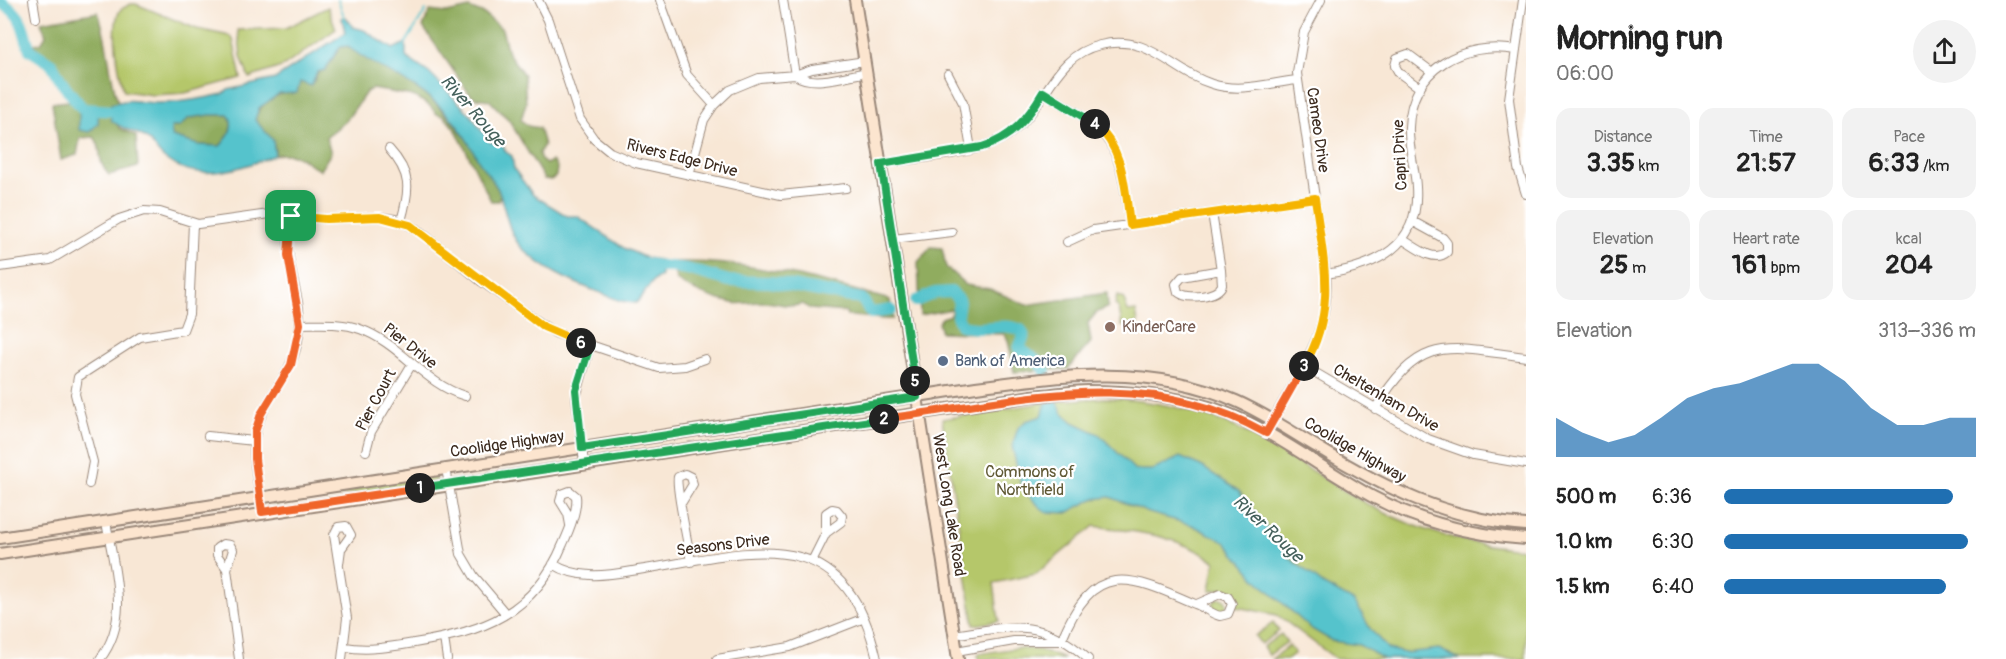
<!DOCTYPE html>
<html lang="en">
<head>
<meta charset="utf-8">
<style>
	:root { --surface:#fff; --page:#f2f2f2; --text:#222; --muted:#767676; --accent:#1f6fb2 }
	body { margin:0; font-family:Pangolin,sans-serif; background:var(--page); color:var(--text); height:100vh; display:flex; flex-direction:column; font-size:22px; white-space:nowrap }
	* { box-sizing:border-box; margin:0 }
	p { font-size:20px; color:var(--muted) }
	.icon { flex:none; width:33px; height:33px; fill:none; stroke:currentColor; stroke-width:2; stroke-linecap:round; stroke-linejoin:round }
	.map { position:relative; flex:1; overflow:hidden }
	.side { display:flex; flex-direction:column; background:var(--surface); width:480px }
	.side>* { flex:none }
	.pin { position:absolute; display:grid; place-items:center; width:51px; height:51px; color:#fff; margin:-26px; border-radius:12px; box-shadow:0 3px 9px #0006 }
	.km { position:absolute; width:30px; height:30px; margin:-15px; border-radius:50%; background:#222; color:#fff; font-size:16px; line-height:30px; text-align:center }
	.round { display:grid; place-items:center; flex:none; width:63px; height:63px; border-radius:32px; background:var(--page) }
	.summary { display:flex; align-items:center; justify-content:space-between; height:102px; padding:0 30px }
	h1 { font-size:33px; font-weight:800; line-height:45px }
	.figures { display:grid; grid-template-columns:repeat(3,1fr); gap:9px; height:102px; padding:6px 30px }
	.figures div { display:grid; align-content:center; border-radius:15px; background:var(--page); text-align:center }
	.figures b { font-size:26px; font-weight:800 }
	.figures small { font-size:16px; font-weight:400 }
	.figures p { font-size:16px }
	.chart { height:168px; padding:12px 30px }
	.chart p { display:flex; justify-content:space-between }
	.chart svg { width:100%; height:108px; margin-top:6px; fill:var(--accent); opacity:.7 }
	ul { padding:0 30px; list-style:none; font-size:20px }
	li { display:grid; grid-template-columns:96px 72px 1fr; align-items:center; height:45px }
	li i { height:15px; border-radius:8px; background:var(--accent) }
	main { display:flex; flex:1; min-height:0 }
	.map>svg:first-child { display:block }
	.green { fill:#b5c76b; stroke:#787844; stroke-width:1.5 }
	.forest { fill:#90ac5f; stroke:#666b3e; stroke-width:1.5 }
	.water { fill:#55c3cc; stroke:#487675; stroke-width:1.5; fill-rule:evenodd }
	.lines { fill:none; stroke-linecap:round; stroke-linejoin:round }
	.stream { stroke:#55c3cc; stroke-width:2 }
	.river { stroke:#55c3cc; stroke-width:12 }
	.street-casing { stroke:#9a887a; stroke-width:10 }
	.secondary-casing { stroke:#9a887a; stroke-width:14 }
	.street { stroke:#fff; stroke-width:8 }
	.secondary { stroke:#fce5cf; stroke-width:10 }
	.split-1-casing { stroke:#fff; stroke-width:12 }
	.split-2-casing { stroke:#fff; stroke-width:12 }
	.split-3-casing { stroke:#fff; stroke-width:12 }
	.split-4-casing { stroke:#fff; stroke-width:12 }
	.split-5-casing { stroke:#fff; stroke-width:12 }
	.split-6-casing { stroke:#fff; stroke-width:12 }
	.split-7-casing { stroke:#fff; stroke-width:12 }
	.split-1 { stroke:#f0652b; stroke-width:8 }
	.split-2 { stroke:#22a559; stroke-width:8 }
	.split-3 { stroke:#f0652b; stroke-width:8 }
	.split-4 { stroke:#f5b400; stroke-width:8 }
	.split-5 { stroke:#22a559; stroke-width:8 }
	.split-6 { stroke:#22a559; stroke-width:8 }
	.split-7 { stroke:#f5b400; stroke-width:8 }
	.education-dot { fill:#8d6e63; stroke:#fff; stroke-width:2 }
	.service-dot { fill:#5c6f8a; stroke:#fff; stroke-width:2 }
	.labels { text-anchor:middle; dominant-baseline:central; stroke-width:4.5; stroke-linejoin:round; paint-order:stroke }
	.street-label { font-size:16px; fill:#3b2a1e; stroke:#fff }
	.education-label { font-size:16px; fill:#785e54; stroke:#fff; text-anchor:start }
	.service-label { font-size:16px; fill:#4e5e75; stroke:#fff; text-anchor:start }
	.park-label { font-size:16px; fill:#605935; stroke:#fff }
	.water-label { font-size:18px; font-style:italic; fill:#44605b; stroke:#fff }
</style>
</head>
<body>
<main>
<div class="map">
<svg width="1526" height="659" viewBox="0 0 1526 659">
	<rect width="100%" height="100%" fill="#fff"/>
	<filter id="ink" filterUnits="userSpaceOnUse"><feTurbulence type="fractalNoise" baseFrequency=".0167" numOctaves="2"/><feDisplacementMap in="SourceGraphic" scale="12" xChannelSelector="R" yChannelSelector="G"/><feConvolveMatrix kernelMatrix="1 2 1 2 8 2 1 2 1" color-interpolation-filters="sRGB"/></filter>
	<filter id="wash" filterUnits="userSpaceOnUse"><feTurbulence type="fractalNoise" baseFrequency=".008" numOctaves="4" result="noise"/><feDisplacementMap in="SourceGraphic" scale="24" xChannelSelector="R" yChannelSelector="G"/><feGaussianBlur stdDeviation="1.35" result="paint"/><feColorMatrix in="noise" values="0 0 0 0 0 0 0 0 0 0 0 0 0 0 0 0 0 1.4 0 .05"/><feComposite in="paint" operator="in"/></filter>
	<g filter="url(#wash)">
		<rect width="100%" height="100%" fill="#f8e7d5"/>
		<path class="green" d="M131 4H136L197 29 230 36 233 39 241 78 185 93 153 95 124 91C119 72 109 25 121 9Z
			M328 7 336 29 284 66 249 78 241 57 238 30 286 28Z
			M1117 296 1124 299 1128 312 1136 311 1138 323 1122 326 1119 308 1115 305Z
			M1105 398C1147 400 1187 407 1226 423 1278 445 1323 481 1373 507 1421 532 1472 546 1526 549V659H1336L1277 615 1237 607 1233 594 1225 589 1210 591 1215 561C1174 534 1142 533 1094 526L1036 574 994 583 999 621 974 625 942 419 1054 401Z
			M431 476 437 479 435 482 273 505 275 499Z
			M1213 605a7 7 0 1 1 14 0a7 7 0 1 1-14 0Z
			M1273 623 1279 631 1261 644 1255 636Z
			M1281 634 1287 642 1269 655 1263 647Z
			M1289 645 1295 653 1287 659H1272Z
			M1017 648 1040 650 1064 659H979L978 654Z"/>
		<path class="forest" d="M469 8 484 14 502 29 508 53 524 75 526 103 521 120 528 126 539 128 544 145 539 153 540 159 546 164 552 161 557 167 556 176 551 180 544 179 509 120 489 100 476 98 469 93 423 27 430 11 447 13Z
			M98 12C109 42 108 72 118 102L111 104 119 128 136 136 138 167 109 175C95 161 104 148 94 137L80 138 77 155 61 160 52 103 69 101C70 90 67 88 63 79 52 55 49 61 33 44L41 43 46 35 41 22Z
			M348 46C366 61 390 68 411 83 451 112 476 150 500 193L499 201H491L457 132 444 116 437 114 429 105 413 96 373 89 367 91 346 121 326 137 331 153 320 170C300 160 300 151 275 155 276 138 264 133 255 120 260 99 280 95 298 87L300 82 313 83 318 72 325 70 340 47Z
			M210 115H228C236 124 228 138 220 146L199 145 172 137 171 127H179L189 118Z
			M931 247 942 248 946 267 966 285 990 289 1026 305 1107 293 1108 307 1096 313 1088 323 1091 342 1068 369 1014 372 1008 340 1004 334 941 332 938 323 942 318 950 315 952 309 920 315 918 262Z
			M673 262C748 260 819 280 890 300L893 319C877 320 862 315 847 316L845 312 810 309 803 304C788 309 776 301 761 302 751 302 742 305 732 303 713 299 692 291 676 280Z"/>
		<path class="water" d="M346 17 353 27 364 30 393 49 406 43V57L429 73 470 114 490 142 502 144 506 152 512 156 514 169 533 195 567 216H577L624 248 646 258 660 260 661 276C650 280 645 295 636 303 619 303 608 295 593 290 567 280 543 269 523 249 508 234 506 212 500 194 496 182 486 174 480 163 470 146 465 134 451 118 420 82 380 72 347 46L340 47 325 70 317 72 311 86 300 82 297 93 279 94 259 108 255 120 273 140 275 155C239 169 200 184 165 159 157 153 154 145 147 139 138 131 123 131 111 120V104C133 97 136 103 157 103 179 103 201 99 223 94L228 90 275 79 345 33 342 18ZM210 115H228C236 124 228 138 220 146L199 145 172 137 171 127H179L189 118Z
			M82 105 99 108 98 124 89 132 79 130V111Z
			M1057 401 1063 413 1073 422 1099 434 1135 470H1153L1180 457 1201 466 1239 491 1290 558 1324 585 1355 602 1371 630 1388 649 1405 653 1439 649 1460 659H1384L1359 645 1332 641 1310 628 1256 579 1225 542 1192 525 1149 513 1110 497 1093 499 1067 513 1045 512 1022 489 1012 446 1018 428 1026 421 1042 416 1046 403Z"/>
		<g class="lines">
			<path class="stream" d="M338 0 345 19
				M404 46 426 10"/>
			<path class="river" d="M0 2C25 15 22 28 30 50L52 64 62 83 83 109 115 111 125 114
				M646 264 687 269 729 281 770 282 862 299 871 313 891 310
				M916 301 935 293 952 292 959 301 957 316 961 325C981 333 1002 321 1021 330L1024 336 1019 348 1039 363 1045 371"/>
		</g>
	</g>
	<g filter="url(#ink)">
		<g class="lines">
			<defs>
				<path id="street" d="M33 0 36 18
					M538 0 548 20 580 119 594 139 610 152 636 163 781 195 846 188
					M660 0 687 75 714 105
					M783 0 795 75
					M1523 0 1509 99 1518 168 1526 194
					M948 74 963 103 971 149
					M795 75C814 87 845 76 867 72
					M1420 88 1399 73 1395 66 1397 58 1408 54 1432 72
					M1043 92C1117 135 1119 142 1130 225
					M389 149C412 174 410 190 401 221
					M881 164C918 157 982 156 1012 132 1047 106 1052 56 1100 45 1150 33 1170 71 1212 84 1240 93 1269 83 1297 80
					M689 175 704 120 714 105 730 90 759 78 795 75 812 69 865 61
					M1212 213 1221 270
					M893 239 952 232
					M1402 239C1414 246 1434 264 1447 252V243L1443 238 1412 221
					M1067 242 1093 230 1315 198
					M0 267 50 260 119 219 144 211 160 212 198 224 269 214 326 219 380 217 395 219 417 229 482 282 555 333 659 368 685 366 705 359
					M1221 270 1222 285C1217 297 1187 300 1178 292L1176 284 1182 277Z
					M1326 274C1376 266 1420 247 1416 187 1415 167 1408 147 1409 127 1411 68 1463 41 1516 50
					M300 324C320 324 342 322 360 329 400 343 424 384 465 396
					M1304 366 1428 439 1473 455 1526 464
					M1375 409C1421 333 1447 347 1526 357
					M1266 433C1292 380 1332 337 1326 274L1297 73 1304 32 1321 0
					M208 436 254 441
					M366 451 371 432 412 364
					M584 463 576 398 590 346
					M446 468 461 554 474 576 506 614
					M89 484 93 462 75 394 78 377 140 337 183 330 189 314 193 223
					M682 502 693 484 691 477 685 474 678 477C675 484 689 548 691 562
					M262 512C259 483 248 450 259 421 271 389 294 373 299 334 303 307 292 283 289 257 287 243 289 229 291 216
					M812 561 826 533 841 522 842 516 837 510 832 509 826 513V533
					M339 564 341 549 351 535 346 526 338 527 334 535 347 618 342 659
					M553 564C580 581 609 575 638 570 747 553 844 515 877 659
					M227 569 233 550 230 545 223 544 217 548V555L227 569 239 659
					M954 635C1010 626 1042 617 1088 659
					M444 638 447 659
					M1061 641C1094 560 1127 574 1195 604 1204 607 1211 614 1220 616L1228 614 1232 604 1228 597 1220 594 1197 604
					M345 647C368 651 390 647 414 643 483 632 534 614 563 544 569 531 578 509 576 496L570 491 562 494 560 501 568 514 570 525
					M956 651 1014 641H1061
					M100 659C132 618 113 567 106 521
					M717 659 790 647 862 619"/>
				<path id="secondary" d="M855 0 958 659
					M0 538 976 387C1064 375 1152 364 1236 401 1266 414 1291 432 1319 448 1384 488 1449 520 1526 525
					M0 554 1032 396C1051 395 1069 391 1087 391 1128 391 1169 395 1209 407 1268 425 1319 468 1373 497 1422 523 1471 535 1526 539"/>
			</defs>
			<use href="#street" class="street-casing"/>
			<use href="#secondary" class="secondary-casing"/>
			<use href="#street" class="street"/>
			<use href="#secondary" class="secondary"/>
		</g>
	</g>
	<g class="lines" filter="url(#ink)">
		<defs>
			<path id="split-1" d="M291 216 288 255 300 324 291 365 261 414 255 432V459L262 512 420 488"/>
			<path id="split-2" d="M420 488 884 419"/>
			<path id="split-3" d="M884 419C1016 401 1142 363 1266 433L1304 366"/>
			<path id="split-4" d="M1095 124C1125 150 1125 189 1130 225L1315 198C1323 259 1338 309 1304 366"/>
			<path id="split-5" d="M915 381 881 164 982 147C1012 138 1028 118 1043 92L1095 124"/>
			<path id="split-6" d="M581 343 590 346 576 390 582 448 917 397 915 381"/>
			<path id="split-7" d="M291 216 326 219 380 217 410 225 544 327 581 343"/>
		</defs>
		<use href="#split-1" class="split-1-casing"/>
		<use href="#split-2" class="split-2-casing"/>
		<use href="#split-3" class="split-3-casing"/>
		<use href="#split-4" class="split-4-casing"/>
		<use href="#split-5" class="split-5-casing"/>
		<use href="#split-6" class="split-6-casing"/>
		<use href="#split-7" class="split-7-casing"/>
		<use href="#split-1" class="split-1"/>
		<use href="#split-2" class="split-2"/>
		<use href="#split-3" class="split-3"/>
		<use href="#split-4" class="split-4"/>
		<use href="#split-5" class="split-5"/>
		<use href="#split-6" class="split-6"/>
		<use href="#split-7" class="split-7"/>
	</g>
	<circle class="education-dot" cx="1110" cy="327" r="6"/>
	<circle class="service-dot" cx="943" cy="361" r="6"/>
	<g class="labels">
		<g class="street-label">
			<text transform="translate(1318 130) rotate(82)">Cameo Drive</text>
			<text transform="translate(1400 155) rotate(-93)">Capri Drive</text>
			<text transform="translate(682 158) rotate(14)">Rivers Edge Drive</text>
			<text transform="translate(410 346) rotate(38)">Pier Drive</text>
			<text transform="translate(1386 398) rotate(30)">Cheltenham Drive</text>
			<text transform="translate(376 400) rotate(-62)">Pier Court</text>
			<text transform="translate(507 444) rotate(-8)">Coolidge Highway</text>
			<text transform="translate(1355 450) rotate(30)">Coolidge Highway</text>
			<text transform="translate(949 505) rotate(81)">West Long Lake Road</text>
			<text transform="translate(723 545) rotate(-7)">Seasons Drive</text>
		</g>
		<g class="education-label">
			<text x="1122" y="327">KinderCare</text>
		</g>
		<g class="service-label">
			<text x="955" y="361">Bank of America</text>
		</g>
		<g class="park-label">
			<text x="1030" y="472">Commons of<tspan x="1030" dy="18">Northfield</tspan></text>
		</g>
		<g class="water-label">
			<text transform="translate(473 111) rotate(49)">River Rouge</text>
			<text transform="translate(1268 529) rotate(43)">River Rouge</text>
		</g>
	</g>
</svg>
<div class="pin" style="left:291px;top:216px;background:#1e9e55"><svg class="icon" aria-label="arrive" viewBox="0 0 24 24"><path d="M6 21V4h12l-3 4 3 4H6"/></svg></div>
<b class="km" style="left:420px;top:488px">1</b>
<b class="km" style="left:884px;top:419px">2</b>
<b class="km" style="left:1304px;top:366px">3</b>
<b class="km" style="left:1095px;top:124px">4</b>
<b class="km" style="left:915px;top:381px">5</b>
<b class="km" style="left:581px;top:343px">6</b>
</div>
<section class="side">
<div class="summary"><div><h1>Morning run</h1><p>06:00</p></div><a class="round"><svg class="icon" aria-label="share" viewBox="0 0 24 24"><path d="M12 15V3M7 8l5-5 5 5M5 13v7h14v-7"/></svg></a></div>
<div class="figures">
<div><p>Distance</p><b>3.35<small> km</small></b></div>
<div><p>Time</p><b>21:57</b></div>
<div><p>Pace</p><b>6:33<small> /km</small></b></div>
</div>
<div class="figures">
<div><p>Elevation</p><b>25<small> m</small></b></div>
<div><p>Heart rate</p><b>161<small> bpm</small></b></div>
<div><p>kcal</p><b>204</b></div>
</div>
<div class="chart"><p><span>Elevation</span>313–336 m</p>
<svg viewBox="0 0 160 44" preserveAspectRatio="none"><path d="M0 44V28L10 34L20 38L30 35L40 28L50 20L60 16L70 14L80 10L90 6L100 6L110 13L120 24L130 31L140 31L150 28L160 28V44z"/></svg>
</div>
<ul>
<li><b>500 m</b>6:36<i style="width:91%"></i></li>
<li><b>1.0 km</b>6:30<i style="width:97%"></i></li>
<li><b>1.5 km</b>6:40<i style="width:88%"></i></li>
</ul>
</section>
</main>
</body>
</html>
